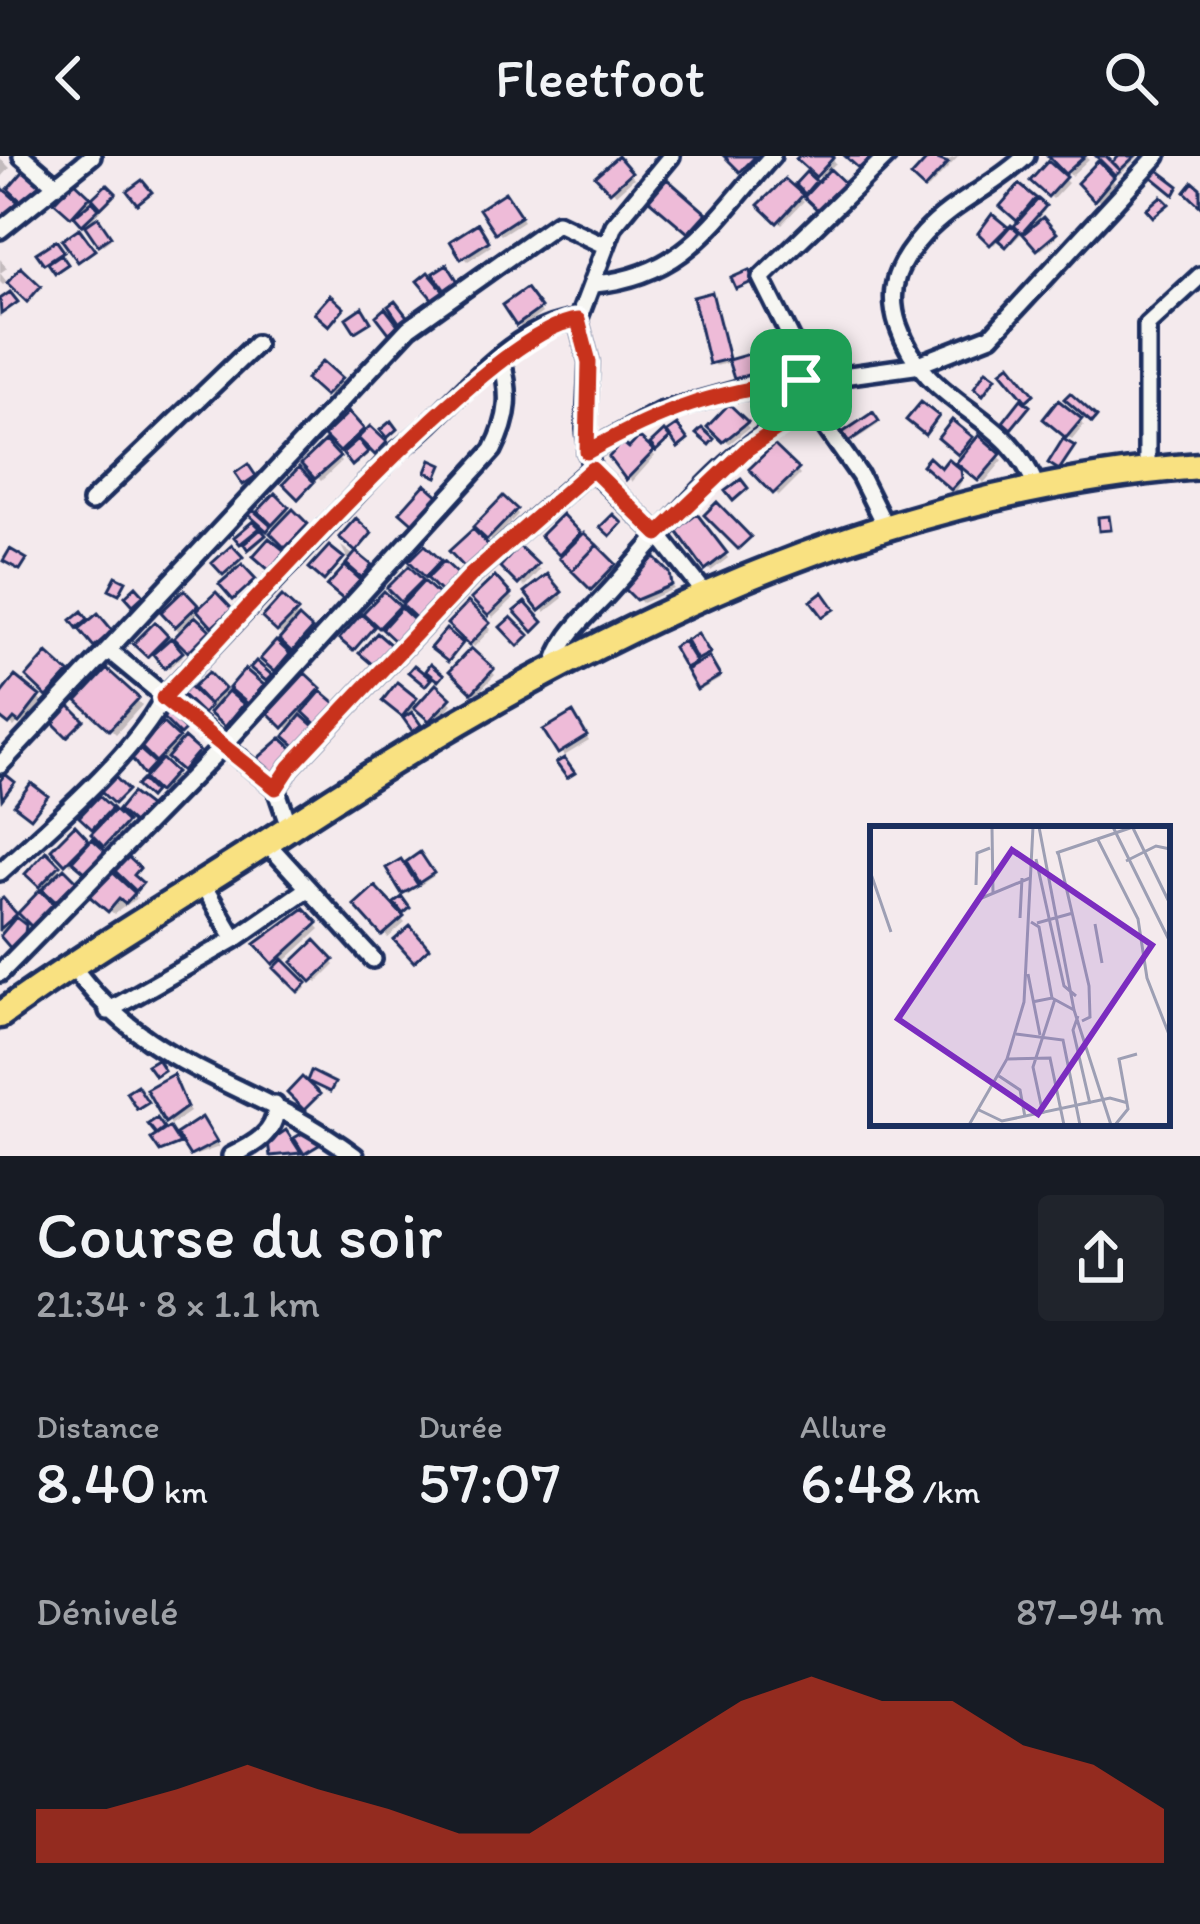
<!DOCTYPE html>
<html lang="fr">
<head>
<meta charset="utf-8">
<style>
	:root { --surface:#171b24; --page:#20242c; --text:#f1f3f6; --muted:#9ea1a6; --accent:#c8321e }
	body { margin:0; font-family:Itim,sans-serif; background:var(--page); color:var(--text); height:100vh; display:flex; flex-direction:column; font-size:45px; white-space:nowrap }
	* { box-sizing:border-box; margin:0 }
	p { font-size:39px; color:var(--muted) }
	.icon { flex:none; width:66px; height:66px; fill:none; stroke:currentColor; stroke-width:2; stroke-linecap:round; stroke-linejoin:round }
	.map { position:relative; height:1000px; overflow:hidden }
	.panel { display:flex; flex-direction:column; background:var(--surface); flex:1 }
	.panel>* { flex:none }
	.pin { position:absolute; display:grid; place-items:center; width:102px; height:102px; color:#fff; margin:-51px; border-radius:24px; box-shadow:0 6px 18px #0006 }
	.round { display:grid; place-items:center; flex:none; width:126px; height:126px; border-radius:12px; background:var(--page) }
	.overview { display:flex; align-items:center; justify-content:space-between; height:204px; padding:0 36px }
	h1 { font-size:66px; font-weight:600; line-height:90px }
	.figures { display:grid; grid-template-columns:repeat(3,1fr); gap:18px; height:204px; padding:12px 36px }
	.figures div { display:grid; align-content:center }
	.figures b { font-size:60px; font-weight:600 }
	.figures small { font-size:33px; font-weight:400 }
	.figures p { font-size:33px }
	.chart { height:336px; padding:24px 36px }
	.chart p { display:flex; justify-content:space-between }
	.chart svg { width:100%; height:216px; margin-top:12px; fill:var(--accent); opacity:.7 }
	header { display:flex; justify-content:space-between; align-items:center; height:156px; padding:0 36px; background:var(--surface); font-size:54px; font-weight:600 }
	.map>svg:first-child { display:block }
	.shadow { fill:#0003 }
	.building { fill:#eebbd8; stroke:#1b2f5e; stroke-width:3 }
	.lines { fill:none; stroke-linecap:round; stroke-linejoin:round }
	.minor-casing { stroke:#1b2f5e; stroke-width:24 }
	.highway-casing { stroke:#1b2f5e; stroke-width:33 }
	.minor { stroke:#f6f6f2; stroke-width:15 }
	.highway { stroke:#f9e181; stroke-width:24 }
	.route-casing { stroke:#fff; stroke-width:24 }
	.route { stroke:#c8321e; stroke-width:15 }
	.inset-road { fill:none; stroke:#9d9fb4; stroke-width:3 }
	.view { fill:#7b2cbf; fill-opacity:0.15; stroke:#7b2cbf; stroke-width:6 }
	.inset-edge { fill:none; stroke:#1b2f5e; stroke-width:6 }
</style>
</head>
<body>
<header><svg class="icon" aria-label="back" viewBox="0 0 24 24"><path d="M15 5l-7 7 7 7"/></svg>Fleetfoot<svg class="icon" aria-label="search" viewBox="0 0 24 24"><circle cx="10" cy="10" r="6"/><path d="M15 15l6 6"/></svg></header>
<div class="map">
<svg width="1200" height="1000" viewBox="0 0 1200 1000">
	<rect width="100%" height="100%" fill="#f4eaed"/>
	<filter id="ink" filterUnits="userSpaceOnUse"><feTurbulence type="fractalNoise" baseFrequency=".00833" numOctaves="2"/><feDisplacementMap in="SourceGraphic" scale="24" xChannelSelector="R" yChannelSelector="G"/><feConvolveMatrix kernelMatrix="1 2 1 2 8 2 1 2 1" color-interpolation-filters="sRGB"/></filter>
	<g filter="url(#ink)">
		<path class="shadow" d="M729 0H756L760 4 746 17Z
			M802 0H830L836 7 828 15 850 36 828 59 799 28 806 21 818 31 823 25Z
			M934 0 942 6 959 0 928 33 915 21Z
			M1052 0H1086L1089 3 1071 20Z
			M1100 0 1112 10 1120 3 1116 0H1139L1119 19Z
			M0 2 10 12 0 23Z
			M618 4 634 22 616 38 600 21Z
			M1049 9 1068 27 1053 43 1034 25Z
			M1098 10 1115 27 1100 46 1081 27Z
			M667 27 708 63 693 79 653 43Z
			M785 27 804 45 782 68 762 49Z
			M74 29 93 46 107 33 115 41 94 61 111 83 103 89 87 67 59 46Z
			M1019 32 1045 54 1039 61 1057 81 1041 94 1024 75 1009 90 1000 82 994 89 982 76 993 62 1014 75 1022 66 1004 50Z
			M509 44 523 65 501 79 497 75Z
			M481 75 491 90 468 105 464 101Z
			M0 103 7 112 0 117 7 126 3 129 0 126Z
			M530 139 542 157 522 172 518 168Z
			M711 139 731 206 763 197 771 217 741 226 732 206 716 210 712 206Z
			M323 209 344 228 331 242 311 223Z
			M1059 248 1084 269 1072 284 1047 263Z
			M729 252 749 272 729 288 711 271Z
			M872 260 879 268 852 286 846 278Z
			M349 261 387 290 379 299 360 280 368 299 356 309 329 280Z
			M953 268 1003 304 984 327 942 282Z
			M769 279 775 286 771 289 800 319 779 340 753 313 771 297 761 286Z
			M639 285 655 300 632 326 613 301 629 296Z
			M325 289 341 306 321 325 305 308Z
			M949 308 964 321 956 336 926 309 941 316Z
			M275 342 310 374 291 394 262 355Z
			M503 344 518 358 493 386 478 371Z
			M562 362 617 414 597 435 544 380Z
			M701 366 728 402 711 415 707 412Z
			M253 369 265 382 252 394 250 383 244 388 238 381Z
			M341 390 372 413 366 421 350 408Z
			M232 393 242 405 238 408 252 423 230 422 216 407Z
			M520 395 540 414 524 431 504 411Z
			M653 405 674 433 642 447 627 431Z
			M547 422 563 442 545 456 528 436Z
			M495 425 513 443 493 462 476 443Z
			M184 438 200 454 193 461 211 480 194 497 165 456Z
			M384 439 415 470 400 486 367 457Z
			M282 444 312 477 296 496 266 462Z
			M468 451 491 473 474 491 452 468Z
			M155 471 183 500 169 512 137 488Z
			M699 483 720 523 701 534 677 492 685 491 695 508 690 485Z
			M471 496 495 519 477 538 453 515Z
			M48 501 71 523 53 542 30 521Z
			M107 517 142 549 116 578 82 545Z
			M209 520 243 552 228 570 187 538Z
			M305 521 323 538 300 562 316 576 291 575 272 557Z
			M16 524 42 546 25 569 20 564 14 571 0 559V544Z
			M398 530 420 549 436 532 452 548 435 567 417 551 411 559 421 573 417 576 386 545Z
			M576 564 589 585 564 600 561 596Z
			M163 571 199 599 185 615 169 600 162 607 176 620 162 636 134 601 138 597 157 614 162 607 145 590Z
			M99 644 127 670 108 690 83 661Z
			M75 673 103 697 89 716 76 704 71 709 55 693Z
			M46 700 77 729 60 746 29 718Z
			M420 700 434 720 407 738 390 713Z
			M111 719 137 742 114 758 93 740Z
			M375 734 405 767 388 782 358 749Z
			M3 746 27 774 16 793 0 782Z
			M304 755 320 773 283 807 307 831 302 836 260 789Z
			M315 788 335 809 317 827 296 806Z
			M173 922 190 956 171 969 150 934Z
			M205 969 219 991 194 1000 180 979Z"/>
		<path class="building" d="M618 0 632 16 610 36 595 20Z
			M724 0H756L740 16Z
			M799 0H833L834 1 816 21 796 3Z
			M845 0H876L863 16Z
			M930 0 948 7 924 33 911 21Z
			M1048 0H1085L1065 18Z
			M1096 0H1106L1120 14 1115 19Z
			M1119 0H1135L1120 14 1113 6Z
			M1048 5 1066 21 1048 41 1030 25Z
			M1098 5 1114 21 1094 45 1077 27Z
			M27 11 43 25 23 47 8 33Z
			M830 13 848 30 822 58 804 41Z
			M1158 14 1179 30 1174 39 1152 21Z
			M806 16 816 25 805 38 795 28Z
			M667 23 706 57 688 77 649 44Z
			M785 23 803 39 777 67 758 49Z
			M142 24 152 36 137 48 127 35Z
			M74 25 90 40 71 61 54 46Z
			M1193 26 1200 32V50L1185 36Z
			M107 28 116 37 101 52 92 42Z
			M1019 28 1036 42 1017 65 1000 50Z
			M0 30 18 46 4 61 0 57Z
			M505 36 521 60 495 77 479 53Z
			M1161 40 1169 48 1153 61 1146 53Z
			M1038 43 1046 50 1022 77 1014 70Z
			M92 45 99 53 82 69 74 60Z
			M992 58 1008 71 990 89 978 77Z
			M98 61 111 80 98 89 85 70Z
			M1043 61 1057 77 1037 94 1023 78Z
			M478 67 489 85 461 103 450 85Z
			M1011 69 1019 76 1006 91 998 84Z
			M79 72 95 94 78 106 62 84Z
			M56 84 64 95 44 108 36 97Z
			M61 98 68 108 55 117 48 107Z
			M447 108 459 127 446 136 433 117Z
			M21 111 41 130 27 146 7 127Z
			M749 114 754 125 736 133 731 122Z
			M428 116 444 135 433 144 417 125Z
			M526 132 541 152 516 170 502 149Z
			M10 136 18 146 1 158 0 143Z
			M712 136 729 203 709 208 693 141Z
			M330 139 344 152 329 170 314 157Z
			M395 145 409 163 401 169 388 150Z
			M362 151 371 166 355 176 346 162Z
			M385 152 399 170 389 177 376 160Z
			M780 186 787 207 773 212 766 191Z
			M763 194 769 213 734 223 728 204Z
			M323 205 342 222 325 240 306 223Z
			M1010 208 1034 238 1026 245 1001 215Z
			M986 214 996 221 983 239 974 232Z
			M1070 237 1097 261 1092 267 1064 243Z
			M1021 243 1030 250 1011 273 1003 266Z
			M1058 244 1082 263 1066 282 1043 263Z
			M921 246 939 260 925 279 906 264Z
			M729 248 748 266 723 286 707 271Z
			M349 256 364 273 340 296 324 280Z
			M873 256 879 265 848 286 842 277Z
			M952 264 973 281 958 299 938 282Z
			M391 265 397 273 387 282 380 274Z
			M677 269 688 284 678 292 667 276Z
			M370 270 387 286 375 299 358 282Z
			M702 272 714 283 709 289 696 278Z
			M664 275 670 282 656 295 650 288Z
			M979 279 1001 298 978 325 956 307Z
			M639 281 654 295 626 324 609 301 622 286 629 292Z
			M358 283 368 296 352 310 342 297Z
			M1063 283 1075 290 1059 314 1048 307Z
			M325 285 340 301 315 323 301 308Z
			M774 289 799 313 773 338 749 313Z
			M929 301 941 312 948 303 961 314 962 322 951 334 922 309Z
			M431 304 442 309 437 321 426 316Z
			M248 308 256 320 243 329 235 317Z
			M299 311 314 326 298 343 283 328Z
			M741 323 748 332 733 345 725 335Z
			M425 328 442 343 417 371 400 356Z
			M275 337 289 351 272 369 258 355Z
			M503 340 517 353 487 384 473 371Z
			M717 346 751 381 738 393 704 359Z
			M293 353 308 368 285 392 270 377Z
			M253 354 271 370 267 375 249 359Z
			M562 358 580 377 559 399 540 380Z
			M613 358 622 367 610 380 600 371Z
			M697 358 727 397 705 414 676 374Z
			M1109 360 1111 374 1099 375 1098 361Z
			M356 362 372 377 356 396 339 381Z
			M253 365 260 372 240 388 234 381Z
			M261 373 266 379 248 394 244 388Z
			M473 373 490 391 466 413 449 395Z
			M584 377 597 389 572 415 559 402Z
			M269 382 285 395 269 414 253 400Z
			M232 389 243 401 223 419 212 407Z
			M425 389 441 404 425 421 409 405Z
			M597 389 616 408 591 434 572 415Z
			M329 390 344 402 324 425 309 412Z
			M519 390 538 408 518 429 500 411Z
			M10 393 27 403 20 414 3 405Z
			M356 396 372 409 362 422 346 408Z
			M653 400 670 417 672 429 636 444 623 431Z
			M444 405 459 419 442 437 427 422Z
			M242 408 256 423 233 444 219 428Z
			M345 410 361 424 344 444 327 430Z
			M409 410 423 424 401 446 387 432Z
			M547 418 562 436 539 455 524 436Z
			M116 420 126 425 119 438 109 433Z
			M495 420 511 438 488 460 471 443Z
			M424 425 440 440 418 464 402 449Z
			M136 430 144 439 133 449 125 440Z
			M184 434 198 449 175 471 161 456Z
			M384 435 400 450 379 472 363 457Z
			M216 436 232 453 212 471 197 454Z
			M823 436 835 453 823 461 811 445Z
			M282 440 298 455 277 476 262 462Z
			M468 446 490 467 469 489 447 468Z
			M525 446 543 466 533 476 514 455Z
			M401 452 416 466 396 486 382 473Z
			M82 455 88 463 77 472 71 464Z
			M98 457 113 475 94 491 79 473Z
			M361 458 375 470 353 495 339 483Z
			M195 460 210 474 188 496 174 482Z
			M299 461 312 473 292 496 279 484Z
			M511 461 529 479 518 490 500 471Z
			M155 466 168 480 147 501 133 488Z
			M446 473 463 487 448 506 430 492Z
			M377 477 392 490 374 510 359 497Z
			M698 477 710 497 697 504 686 484Z
			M171 482 183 496 164 512 153 498Z
			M276 485 290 498 275 516 260 503Z
			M683 485 696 506 685 512 673 491Z
			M471 492 494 513 472 537 449 515Z
			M47 497 69 517 47 541 26 521Z
			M709 501 720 520 697 534 686 514Z
			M256 505 272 519 266 525 250 512Z
			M430 508 443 519 438 525 425 515Z
			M414 509 431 523 425 530 408 516Z
			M107 513 139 542 109 574 77 545Z
			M245 513 264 529 248 548 229 532Z
			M209 516 225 533 209 548 193 531Z
			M305 517 321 532 283 572 268 557Z
			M15 520 40 540 19 567 14 563 9 569 0 562V539Z
			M397 526 417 542 402 561 382 545Z
			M436 528 451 542 429 565 414 552Z
			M189 530 210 550 203 558 182 538Z
			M228 535 244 548 225 571 209 557Z
			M321 535 339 550 320 572 303 556Z
			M69 549 84 564 67 581 52 566Z
			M412 556 421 569 413 576 403 562Z
			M573 556 587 580 558 598 543 574Z
			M167 557 185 574 180 579 163 562Z
			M301 559 316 572 299 593 284 580Z
			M163 567 179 582 156 606 140 590Z
			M184 582 199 595 182 615 167 602Z
			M281 582 297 596 275 619 257 603Z
			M138 592 155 607 144 619 131 601Z
			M564 602 575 617 567 622 556 607Z
			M162 603 176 616 158 636 144 623Z
			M5 618 15 626 2 643 0 625Z
			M115 621 128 634 114 648 100 635Z
			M142 624 154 636 149 642 136 630Z
			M31 627 48 640 31 662 14 649Z
			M132 637 149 650 134 668 118 654Z
			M99 640 112 652 92 673 79 661Z
			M114 654 127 666 104 691 91 678Z
			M75 669 89 684 65 708 51 693Z
			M92 683 105 695 86 717 72 705Z
			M46 695 60 709 39 731 25 718Z
			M420 696 434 717 419 727 406 706Z
			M126 699 140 712 134 719 143 727 136 735 113 713Z
			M401 703 418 729 402 738 386 712Z
			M64 712 77 725 56 746 42 733Z
			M111 715 135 737 125 748 119 743 108 756 89 740Z
			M375 730 404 761 382 780 354 749Z
			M40 734 55 749 33 772 18 757Z
			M402 741 410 752 403 758 394 747Z
			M3 742 17 758 0 773V744Z
			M304 752 318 767 273 808 255 788Z
			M16 761 26 769 25 778 12 794 0 780Z
			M410 770 429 792 414 806 394 784Z
			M315 784 334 804 311 826 292 806Z
			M283 803 307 827 298 836 274 812Z
			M157 903 164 914 155 920 147 909Z
			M311 915 335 927 330 936 307 925Z
			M173 918 187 951 165 967 146 933Z
			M302 921 320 938 304 954 287 937Z
			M137 929 148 946 137 953 126 936Z
			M202 961 217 986 190 1000 176 978Z
			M157 962 164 972 156 978 148 968Z
			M169 971 180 988 160 996 151 983Z
			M286 974 301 997 270 1000 268 986Z
			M306 975 324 986 304 998 294 982Z"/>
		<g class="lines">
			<defs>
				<path id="minor" d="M22 0 56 29
					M1026 0C995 30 953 46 924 78 898 107 886 131 898 169 927 255 1008 253 1037 333
					M0 74 92 0
					M595 128C687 119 715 63 772 0
					M578 164 589 206 586 273 591 313 658 378 704 436
					M587 296 660 256 735 235 914 210 991 180 1157 0
					M1147 316V169L1200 120
					M91 346 256 188
					M885 370 860 320 818 260 799 220 792 184 761 122 887 0
					M108 494 276 632
					M553 515C562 477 585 463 610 435 672 367 729 289 814 249
					M0 609 409 172 557 67 606 90
					M289 670 276 632 290 611 471 419 591 313
					M266 686 373 803
					M0 716C48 672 135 598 163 542L397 295C453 256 503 170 578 164L614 69 671 0
					M201 726 235 783
					M71 808C147 916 254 924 355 1000
					M0 817 225 588 493 294C510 261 511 238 501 202
					M108 855 235 783 307 733
					M231 1000C252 990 279 976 275 949"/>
				<path id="highway" d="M0 859C86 797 178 744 267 686 551 498 854 336 1200 310"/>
			</defs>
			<use href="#minor" class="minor-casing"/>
			<use href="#highway" class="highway-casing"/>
			<use href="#minor" class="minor"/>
			<use href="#highway" class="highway"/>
		</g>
	</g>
	<g class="lines" filter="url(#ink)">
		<defs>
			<path id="route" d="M578 164 589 206 587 296C666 252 711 238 801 224L814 249 747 293 658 378 592 313 471 419 290 611 276 632 163 542C236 468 494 170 578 164Z"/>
		</defs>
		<use href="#route" class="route-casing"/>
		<use href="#route" class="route"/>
	</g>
	<g transform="translate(870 670)">
		<rect width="300" height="300" fill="#f4eaed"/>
		<path class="inset-road" d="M169 1 204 184 241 299M243 1 300 116M122 2 123 67M263 2 300 78M227 12 268 93 277 152 300 211M188 26 219 160 220 191 212 195M186 27 263 1M166 33 194 160 206 170M256 35 286 20 300 23M0 45 21 106M106 59 107 27 120 22M107 74 160 52M150 92 152 52M161 96 169 101 182 172M167 97 203 87M225 98 232 137M158 148 170 209M162 176 182 172 204 184M208 190 203 204 220 278M146 208 193 214 210 299M138 233 180 232 194 299M129 250 150 264 155 291M109 284 132 295 240 272 258 277M173 288 163 241 185 173M99 299 137 233 154 176 163 1M245 299 258 283 249 233 267 228"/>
		<path class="view" d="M142 24 282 119 168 288 28 193Z"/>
		<rect width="300" height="300" class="inset-edge"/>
	</g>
</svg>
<div class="pin" style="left:801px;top:224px;background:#1e9e55"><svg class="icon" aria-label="arrive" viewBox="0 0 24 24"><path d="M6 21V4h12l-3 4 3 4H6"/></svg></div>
</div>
<section class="panel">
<div class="overview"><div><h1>Course du soir</h1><p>21:34 · 8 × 1.1 km</p></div><a class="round"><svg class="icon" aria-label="share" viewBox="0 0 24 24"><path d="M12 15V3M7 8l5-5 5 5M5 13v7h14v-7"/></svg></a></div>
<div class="figures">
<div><p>Distance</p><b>8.40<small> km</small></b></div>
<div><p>Durée</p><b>57:07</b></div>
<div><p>Allure</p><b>6:48<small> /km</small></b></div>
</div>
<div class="chart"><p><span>Dénivelé</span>87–94 m</p>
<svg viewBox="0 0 160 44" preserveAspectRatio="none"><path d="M0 44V33L10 33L20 29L30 24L40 29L50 33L60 38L70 38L80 29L90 20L100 11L110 6L120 11L130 11L140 20L150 24L160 33V44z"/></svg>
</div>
</section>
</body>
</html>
